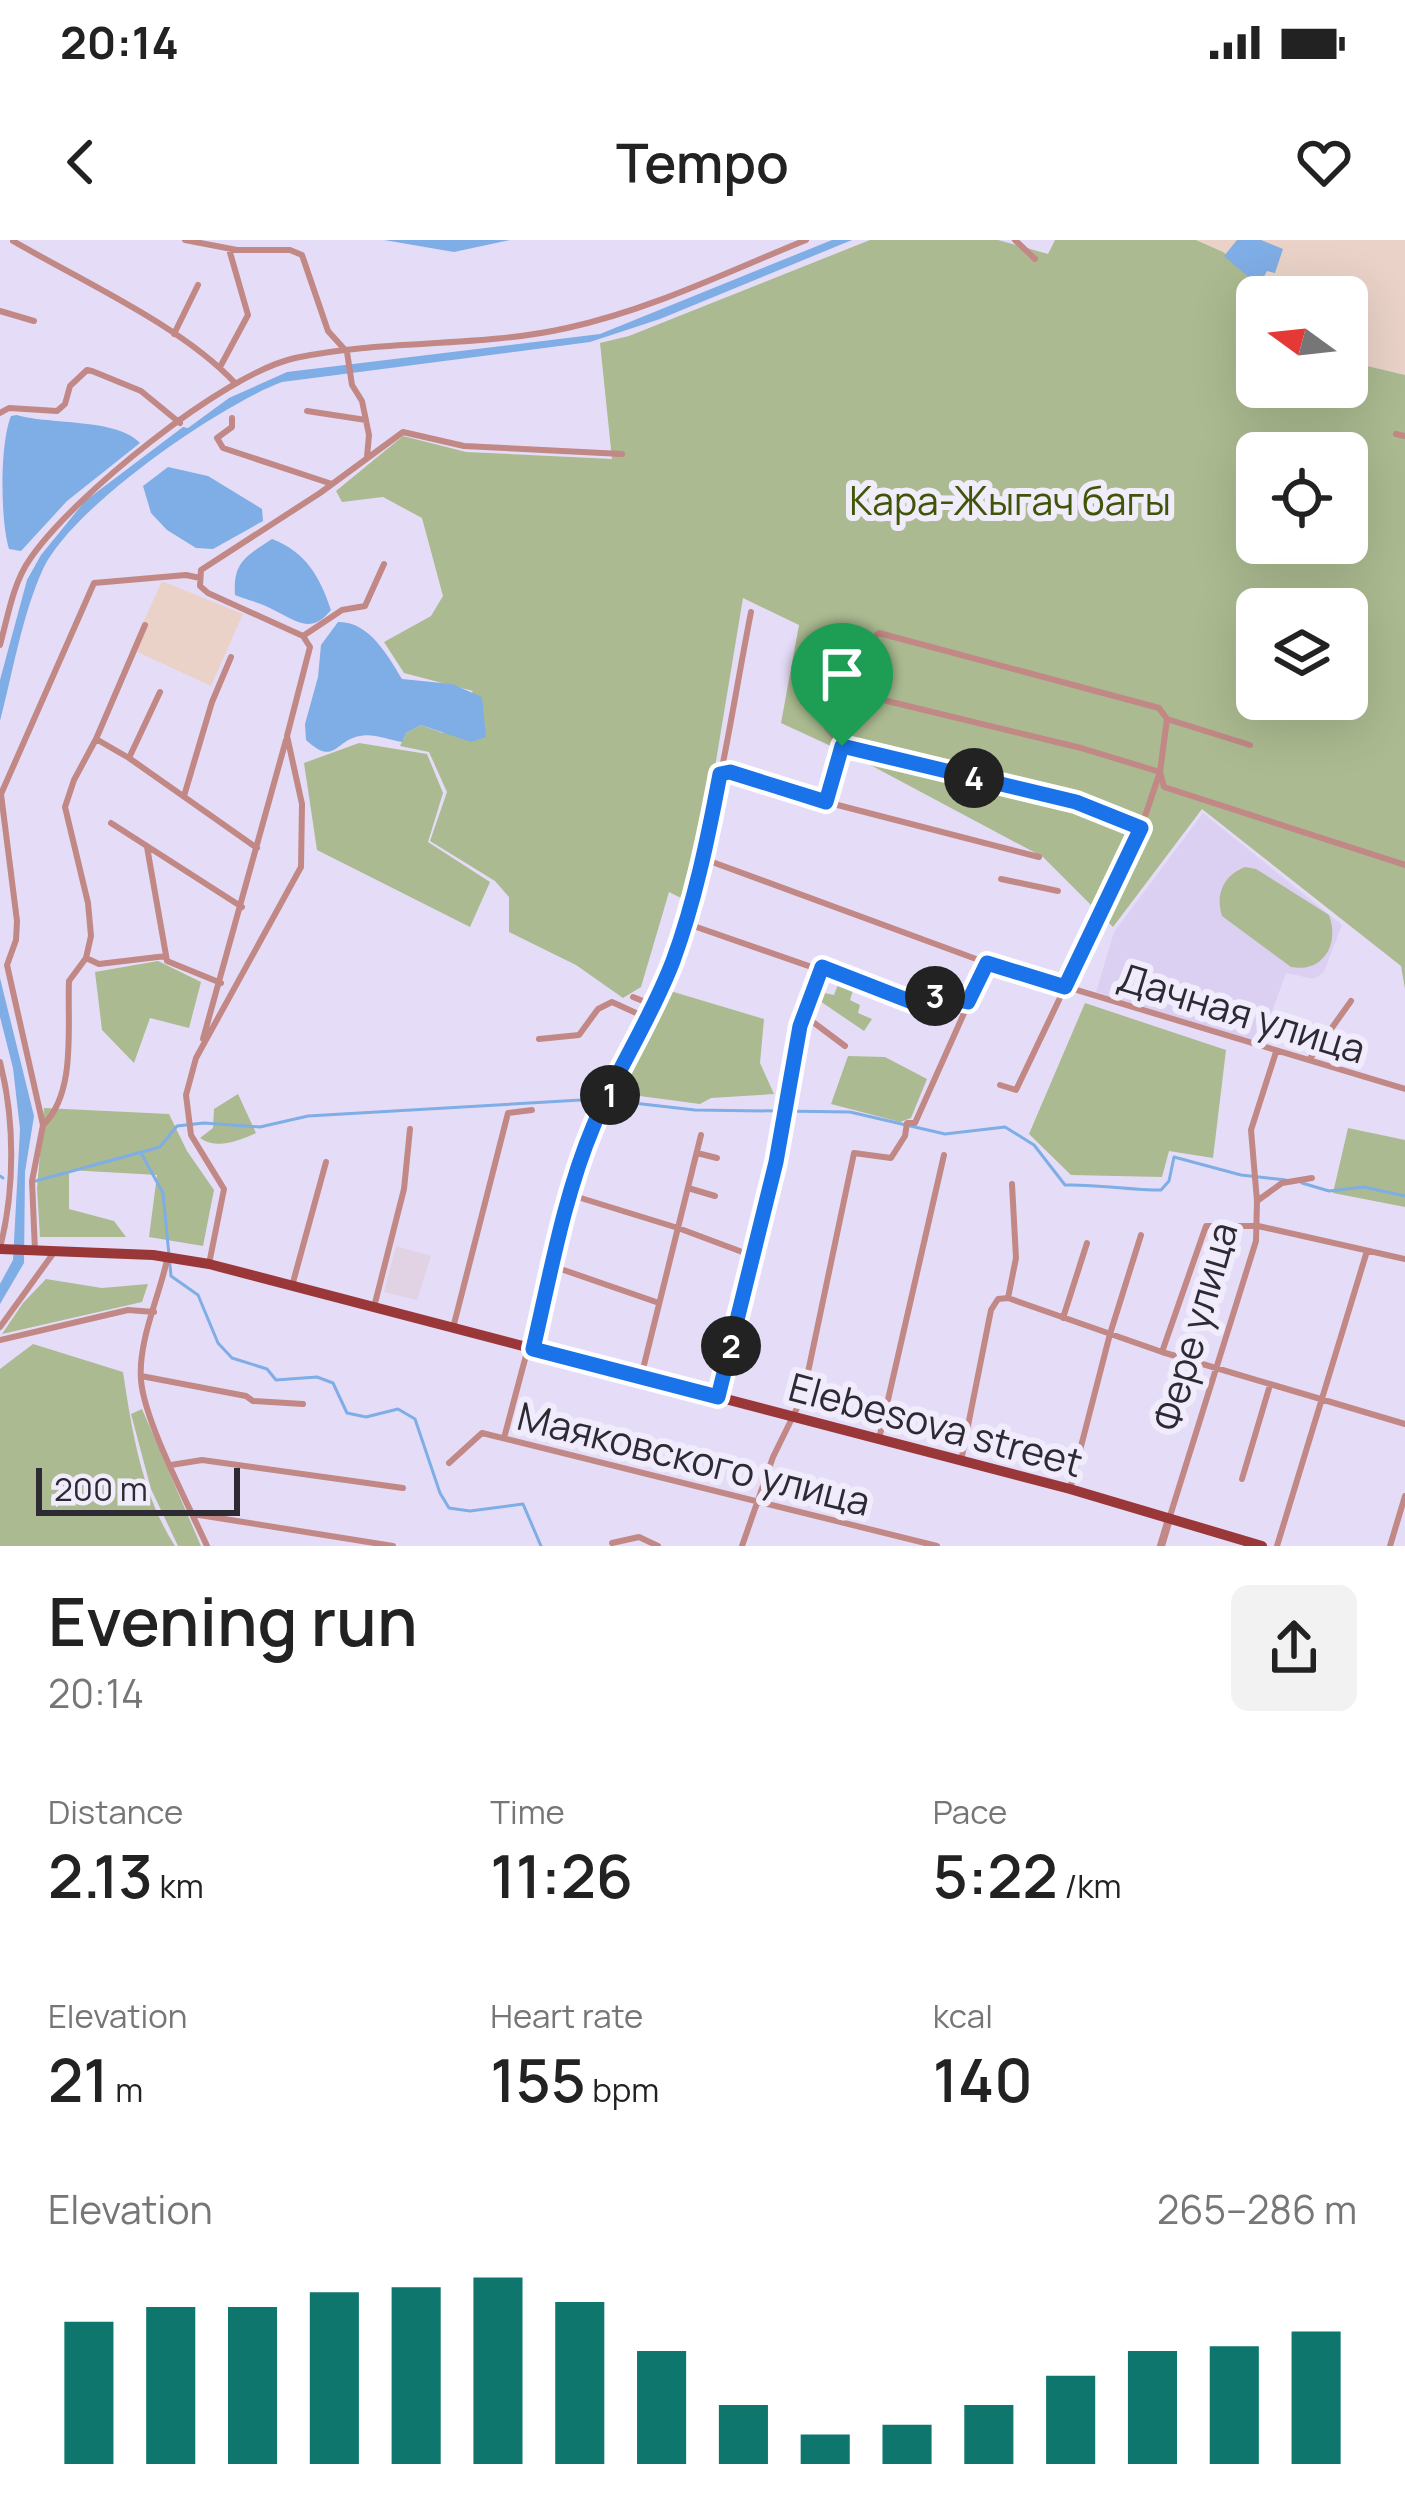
<!DOCTYPE html>
<html lang="en">
<head>
<meta charset="utf-8">
<style>
	:root { --surface:#fff; --page:#f2f2f2; --text:#222; --muted:#767676; --accent:#0f766e }
	body { margin:0; font-family:Manrope,sans-serif; background:var(--page); color:var(--text); height:100vh; display:flex; flex-direction:column; font-size:45px; white-space:nowrap }
	* { box-sizing:border-box; margin:0 }
	p { font-size:39px; color:var(--muted) }
	.icon { flex:none; width:66px; height:66px; fill:none; stroke:currentColor; stroke-width:2; stroke-linecap:round; stroke-linejoin:round }
	.map { position:relative; height:1306px; overflow:hidden }
	.side { display:flex; flex-direction:column; background:var(--surface); flex:1 }
	.side>* { flex:none }
	.needle { width:78px; rotate:285deg }
	.controls { position:absolute; left:1236px; top:36px; display:grid; gap:24px }
	.controls a { display:grid; place-items:center; width:132px; height:132px; border-radius:18px; background:var(--surface); box-shadow:0 12px 48px #0002; font-size:60px }
	.scale { position:absolute; left:36px; bottom:30px; width:204px; box-sizing:border-box; padding-left:12px; border:6px solid #2d2a34; border-top:0; font-size:33px; line-height:42px; white-space:nowrap; color:#2d2a34; -webkit-text-stroke:9px #f1ecfc; paint-order:stroke }
	.pin { position:absolute; display:grid; place-items:center; width:102px; height:102px; color:#fff; margin:-123px -51px; border-radius:50% 50% 50% 0; rotate:-45deg; box-shadow:0 0 12px #0007 }
	.pin .icon { rotate:45deg }
	.km { position:absolute; width:60px; height:60px; margin:-30px; border-radius:50%; background:#222; color:#fff; font-size:33px; line-height:60px; text-align:center }
	.round { display:grid; place-items:center; flex:none; width:126px; height:126px; border-radius:18px; background:var(--page) }
	.summary { display:flex; align-items:center; justify-content:space-between; height:204px; padding:0 48px }
	h1 { font-size:66px; font-weight:600; line-height:90px }
	.stats { display:grid; grid-template-columns:repeat(3,1fr); gap:18px; height:204px; padding:12px 48px }
	.stats div { display:grid; align-content:center }
	.stats b { font-size:60px; font-weight:600 }
	.stats small { font-size:33px; font-weight:400 }
	.stats p { font-size:33px }
	.chart { height:336px; padding:24px 48px }
	.chart p { display:flex; justify-content:space-between }
	.chart svg { width:100%; height:216px; margin-top:12px; stroke:var(--accent); stroke-width:6 }
	.status { display:flex; justify-content:space-between; align-items:center; height:84px; padding:0 60px; background:var(--surface); direction:ltr }
	.status svg { height:33px; fill:currentColor }
	header { display:flex; justify-content:space-between; align-items:center; height:156px; padding:0 48px; background:var(--surface); font-size:54px; font-weight:600 }
	.map>svg:first-child { display:block }
	.commercial { fill:#e1d2e4 }
	.industrial { fill:#ead2c8 }
	.built { fill:#dbd0f2 }
	.green { fill:#abba90; fill-rule:evenodd }
	.water { fill:#7fade5 }
	.lines { fill:none; stroke-linecap:round; stroke-linejoin:round }
	.stream { stroke:#7fade5; stroke-width:3 }
	.minor { stroke:#c18885; stroke-width:6 }
	.tertiary { stroke:#c18885; stroke-width:8 }
	.primary { stroke:#9a3739; stroke-width:10 }
	.route-casing { stroke:#fff; stroke-width:24 }
	.route { stroke:#1a73e8; stroke-width:15 }
	.labels { text-anchor:middle; dominant-baseline:central; stroke-width:12; stroke-linejoin:round; paint-order:stroke }
	.park-label { font-size:39px; fill:#405506; stroke:#f1ecfc }
	.street-label { font-size:39px; fill:#2d2a34; stroke:#f1ecfc }
</style>
</head>
<body>
<div class="status"><b>20:14</b><svg viewBox="0 0 49 12"><path d="M0 12V9h3v3zM5 12V6h3v6zM10 12V3h3v9zM15 12V0h3v12zM26 1h20v11H26zM47 4h2v5h-2z"/></svg></div>
<header><svg class="icon" aria-label="back" viewBox="0 0 24 24"><path d="M15 5l-7 7 7 7"/></svg>Tempo<svg class="icon" aria-label="heart" viewBox="0 0 24 24"><path d="M12 20l-8-8c-3-5 5-10 8-4 3-6 11-1 8 4z"/></svg></header>
<div class="map">
<svg width="1405" height="1306" viewBox="0 0 1405 1306">
	<rect width="100%" height="100%" fill="#e5ddf7"/>
	<path class="commercial" d="M396 1006 431 1016 417 1060 384 1052Z"/>
	<path class="industrial" d="M1196 0H1405V135L1363 125 1347 113V57H1279L1223 12Z
		M162 341 243 374 211 446 131 409Z"/>
	<path class="built" d="M1203 573 1342 685 1324 732 1314 739 1286 733 1260 805 1096 752 1114 692Z"/>
	<path class="green" d="M870 0H998L1048 14 1055 0H1196L1223 12 1279 57H1257V147H1347V113L1363 125 1405 135V749L1401 726 1202 569 1113 687 1043 617 861 520 781 483 799 385 743 358 715 527 687 661 669 652 641 747 623 758 576 725 509 692V657L495 641 430 601 447 552 429 512 400 506 406 493 421 485 443 493 473 451 404 433 384 402 431 376 443 356 422 278 383 257 342 262 336 251 403 196 466 212 612 219 600 103 629 96ZM1257 213H1347V303H1257ZM1257 369H1347V459H1257Z
		M359 503 427 514 443 553 428 602 490 642 470 687 317 610 304 523Z
		M1245 627 1256 629 1329 675C1340 704 1323 733 1291 727L1222 676C1215 654 1224 635 1245 627Z
		M158 721 201 742 189 788 150 778 134 823 102 790 95 732Z
		M839 742 854 747 850 760 860 765 858 773 872 779 864 791 817 759 820 752 834 755Z
		M667 750 764 779 760 823 774 854 711 858 700 864 617 853Z
		M1085 763 1226 810 1213 918 1169 911 1162 937 1071 935 1029 894Z
		M848 816 885 817 927 839 911 878 900 882 831 864Z
		M238 854 256 893C238 901 217 910 200 898L213 888 214 869Z
		M44 868 169 874 187 911 214 950 203 1006 149 997 157 935 69 930V969L114 981 126 997H40L37 948Z
		M1348 888 1405 900V967L1333 953Z
		M46 1039 102 1048 148 1044 142 1062 2 1094 23 1063Z
		M33 1104 123 1132C132 1191 142 1255 175 1306H0V1129Z
		M142 1169 201 1306H178L151 1249 131 1174Z"/>
	<path class="water" d="M384 0H510L454 12Z
		M832 0H852L660 79 590 102 282 142C218 166 72 267 43 329 22 375 13 432 0 481V440L27 340 41 315 85 261 183 187 188 188 229 158 287 132 600 94Z
		M1237 0H1261L1283 9 1275 33 1267 31 1259 46 1224 16Z
		M17 175C51 185 117 178 140 203L67 261 21 311 9 309C0 279 0 203 11 176Z
		M168 227 208 236 262 269 263 281 213 309 196 308 167 290 151 273 143 246Z
		M272 299C306 312 320 337 331 370 311 395 296 381 272 369 261 363 247 360 235 355 233 322 245 317 272 299Z
		M338 382C369 381 388 416 402 439L452 444 482 457 486 497 471 502 421 485 406 493 402 502C390 500 372 493 360 496 335 500 335 527 306 500L305 484 318 437 321 405Z
		M0 738 34 876 25 932 24 1023 0 1064V1044L13 1020 20 889 13 828 0 777Z"/>
	<g class="lines">
		<path class="stream" d="M141 913 163 953 171 1036 198 1055 218 1103 232 1118 267 1129 276 1140 317 1137 333 1143 347 1173 366 1177 398 1169 415 1179 440 1253 449 1268 470 1271 523 1264 541 1306
			M0 936 3 938
			M32 942 160 907 177 886 204 883 260 887 308 876 598 859 695 870 850 872 945 894 1005 887 1034 905 1065 945C1098 944 1128 950 1161 950L1169 941 1174 917 1241 935 1286 940
			M1302 943 1329 951 1364 947 1405 956"/>
		<path class="minor" d="M185 0 237 10H290L302 15 328 91 347 112 352 145 362 161 369 195 367 217
			M1015 0 1035 19
			M13 1C82 41 182 86 235 143
			M0 71 34 81
			M174 94 198 45
			M220 127 248 75 229 9
			M307 171 366 180
			M0 173 9 168 57 171 65 164 70 146 87 130 92 131 141 151 180 183
			M232 178V187L217 198 223 208 332 244
			M1396 194 1405 196
			M303 396 208 353 200 346 201 330 320 253 403 192 464 206 622 214
			M303 396 342 370 365 366 384 324
			M0 405C8 376 13 343 30 319 72 257 223 134 295 118 384 99 478 108 567 88 650 70 727 32 806 0
			M855 453 867 403 879 393 1159 468 1167 479 1250 505
			M1167 479 1160 532 1164 547 1405 625
			M96 499 145 385
			M842 506 827 488 837 456 846 451 1081 508 1160 532 1141 588
			M129 518 160 452
			M720 534 730 532 826 562 1039 617
			M184 556 212 462 231 417
			M826 562 842 506 1076 563 1141 588 1016 850 1000 845
			M111 583 242 667
			M147 607 167 721 221 743
			M704 619 987 723 1405 849
			M1001 639 1058 651
			M685 683 912 762 931 755 967 762
			M86 718 91 696 88 663 65 567 74 540 96 499 129 518 257 608
			M653 765C709 641 725 505 751 372
			M805 776 845 806
			M203 799 286 500
			M539 799 579 795 598 769 612 762 647 778
			M1309 820 1351 761
			M0 822C15 880 15 949 0 1008
			M43 885C77 853 67 784 69 741L86 718 99 724 166 716
			M697 913 717 918
			M688 948 715 956
			M571 955 678 988 753 1016
			M1257 961 1282 943 1312 938
			M35 1011 32 941 43 885 7 725 16 700 17 681 1 554 94 343 186 335 200 338
			M167 1020C159 1057 138 1101 141 1140 144 1181 189 1266 207 1306
			M209 1024 224 949 191 895 186 855 196 818 301 627 302 564 287 496 310 407 303 396
			M555 1027 659 1063
			M292 1046 326 922
			M1008 1058 1016 1018 1012 944
			M374 1067 404 949 410 889
			M1063 1078 1087 1003
			M0 1087 55 1011
			M453 1088 508 873 532 870
			M0 1100 128 1070 154 1072
			M533 1109 571 955 593 886 653 765 633 757
			M1162 1112 1206 986H1258L1405 1019
			M141 1136 246 1156 253 1161 303 1164
			M641 1137 701 895
			M718 1157 776 922 800 786 822 727
			M504 1198 528 1108
			M879 1199 944 915
			M961 1221 991 1070 998 1059 1008 1058 1162 1112 1405 1184
			M449 1223 482 1193 937 1306
			M171 1225 202 1220 403 1248
			M1242 1239 1270 1145
			M1070 1249 1110 1094 1141 995
			M193 1274 393 1306
			M1170 1276 1256 1001 1257 961 1251 890 1276 812
			M612 1303 639 1297 658 1306
			M742 1306 773 1217 803 1156 854 913 891 918 905 896 907 883H915L986 724
			M1277 1306 1367 1011
			M1390 1306 1405 1256"/>
		<path class="tertiary" d="M1161 1306 1169 1279"/>
		<path class="primary" d="M0 1009 153 1015 209 1024 1070 1249 1262 1306"/>
	</g>
	<g class="lines">
		<defs>
			<path id="route" d="M842 506 1076 562 1141 588 1065 747 987 723 968 762 931 755 912 762 822 727 800 786 776 922 718 1157 533 1109C550 1036 564 956 593 887 616 831 651 779 673 721 695 661 708 598 720 534L730 532 826 562Z"/>
		</defs>
		<use href="#route" class="route-casing"/>
		<use href="#route" class="route"/>
	</g>
	<g class="labels">
		<g class="park-label">
			<text x="1010" y="260">Кара-Жыгач багы</text>
		</g>
		<g class="street-label">
			<text transform="translate(1242 772) rotate(17)">Дачная улица</text>
			<text transform="translate(1194 1086) rotate(-74)">Фере улица</text>
			<text transform="translate(936 1184) rotate(15)">Elebesova street</text>
			<text transform="translate(694 1218) rotate(14)">Маяковского улица</text>
		</g>
	</g>
</svg>
<div class="controls">
<a><svg class="needle" viewBox="-14 -14 28 28"><path d="M0-13l5 13h-10z" fill="#e53935"/><path d="M0 13l5-13h-10z" fill="#767676"/></svg></a>
<a><svg class="icon" aria-label="locate" viewBox="0 0 24 24"><circle cx="12" cy="12" r="6"/><path d="M12 2v4M12 18v4M2 12h4M18 12h4"/></svg></a>
<a><svg class="icon" aria-label="layers" viewBox="0 0 24 24"><path d="M12 4l9 5-9 5-9-5zM3 14l9 5 9-5"/></svg></a>
</div>
<div class="scale">200 m</div>
<div class="pin" style="left:842px;top:506px;background:#1e9e55"><svg class="icon" aria-label="arrive" viewBox="0 0 24 24"><path d="M6 21V4h12l-3 4 3 4H6"/></svg></div>
<b class="km" style="left:610px;top:855px">1</b>
<b class="km" style="left:731px;top:1106px">2</b>
<b class="km" style="left:935px;top:756px">3</b>
<b class="km" style="left:974px;top:538px">4</b>
</div>
<section class="side">
<div class="summary"><div><h1>Evening run</h1><p>20:14</p></div><a class="round"><svg class="icon" aria-label="share" viewBox="0 0 24 24"><path d="M12 15V3M7 8l5-5 5 5M5 13v7h14v-7"/></svg></a></div>
<div class="stats">
<div><p>Distance</p><b>2.13<small> km</small></b></div>
<div><p>Time</p><b>11:26</b></div>
<div><p>Pace</p><b>5:22<small> /km</small></b></div>
</div>
<div class="stats">
<div><p>Elevation</p><b>21<small> m</small></b></div>
<div><p>Heart rate</p><b>155<small> bpm</small></b></div>
<div><p>kcal</p><b>140</b></div>
</div>
<div class="chart"><p><span>Elevation</span>265–286 m</p>
<svg viewBox="0 0 160 44" preserveAspectRatio="none"><path d="M5 44V15M15 44V12M25 44V12M35 44V9M45 44V8M55 44V6M65 44V11M75 44V21M85 44V32M95 44V38M105 44V36M115 44V32M125 44V26M135 44V21M145 44V20M155 44V17"/></svg>
</div>
</section>
</body>
</html>
